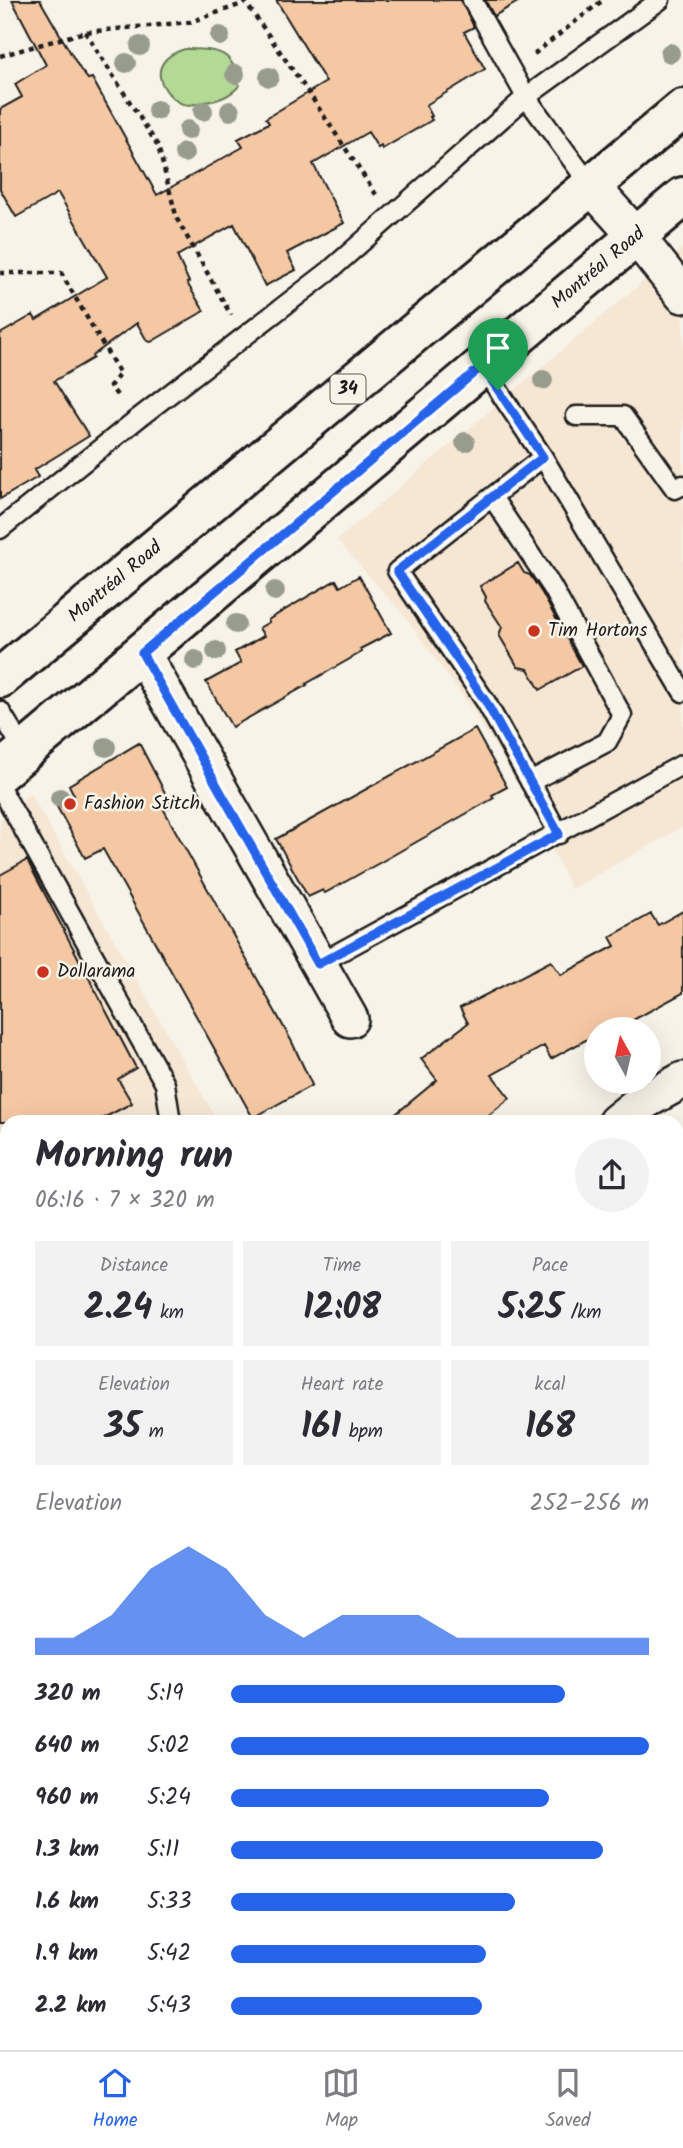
<!DOCTYPE html>
<html lang="en">
<head>
<meta charset="utf-8">
<style>
	:root { --surface:#fff; --page:#f2f2f3; --text:#2b2b33; --muted:#7c7c81; --line:#e1e1e2; --accent:#2563eb }
	body { margin:0; font-family:Kalam,sans-serif; background:var(--page); color:var(--text); height:100vh; display:flex; flex-direction:column; font-size:26px; white-space:nowrap }
	* { box-sizing:border-box; margin:0 }
	p { font-size:23px; color:var(--muted) }
	.icon { flex:none; width:38px; height:38px; fill:none; stroke:currentColor; stroke-width:2; stroke-linecap:round; stroke-linejoin:round }
	.map { position:relative; flex:1; overflow:hidden }
	.details { position:absolute; left:0px; top:1115px; width:684px; height:936px; display:flex; flex-direction:column; background:var(--surface); border-radius:21px 21px 0 0; box-shadow:0 7px 28px #0002 }
	.details>* { flex:none }
	.needle { width:46px; rotate:352deg }
	.tools { position:absolute; left:584px; top:1017px; display:grid; gap:14px }
	.tools a { display:grid; place-items:center; width:77px; height:77px; border-radius:50%; background:var(--surface); box-shadow:0 7px 28px #0002; font-size:35px }
	.pin { position:absolute; display:grid; place-items:center; width:60px; height:60px; color:#fff; margin:-72px -30px; border-radius:50% 50% 50% 0; rotate:-45deg; box-shadow:0 0 7px #0007 }
	.pin .icon { rotate:45deg }
	.round { display:grid; place-items:center; flex:none; width:74px; height:74px; border-radius:37px; background:var(--page) }
	.summary { display:flex; align-items:center; justify-content:space-between; height:119px; padding:0 35px }
	h1 { font-size:38px; font-weight:700; line-height:52px }
	.stats { display:grid; grid-template-columns:repeat(3,1fr); gap:10px; height:119px; padding:7px 35px }
	.stats div { display:grid; align-content:center; border-radius:0px; background:var(--page); text-align:center }
	.stats b { font-size:35px; font-weight:700 }
	.stats small { font-size:19px; font-weight:400 }
	.stats p { font-size:19px }
	.chart { height:196px; padding:14px 35px }
	.chart p { display:flex; justify-content:space-between }
	.chart svg { width:100%; height:126px; margin-top:7px; fill:var(--accent); opacity:.7 }
	ul { padding:0 35px; list-style:none; font-size:23px }
	li { display:grid; grid-template-columns:112px 84px 1fr; align-items:center; height:52px }
	li i { height:18px; border-radius:9px; background:var(--accent) }
	.menu { display:flex; justify-content:space-around; align-items:center; height:98px; border-top:2px solid var(--line); background:var(--surface); font-size:19px; color:var(--muted) }
	.menu a { display:grid; justify-items:center; gap:4px }
	.menu .selected { color:var(--accent) }
	.map>svg:first-child { display:block }
	.built { fill:#f6e6d4 }
	.green { fill:#b4d995; stroke:#687a58; stroke-width:2 }
	.building { fill:#f5c8a4; stroke:#1c1c1c; stroke-width:2 }
	.lines { fill:none; stroke-linecap:round; stroke-linejoin:round }
	.service-casing { stroke:#1c1c1c; stroke-width:23 }
	.minor-casing { stroke:#1c1c1c; stroke-width:40 }
	.primary-casing { stroke:#1c1c1c; stroke-width:44 }
	.path { stroke:#1c1c1c; stroke-width:4.5; stroke-dasharray:5 5; stroke-linecap:butt }
	.service { stroke:#f7f3e8; stroke-width:18 }
	.minor { stroke:#f7f3e8; stroke-width:35 }
	.primary { stroke:#f7f3e8; stroke-width:38 }
	.tree { fill:#989c8c }
	.route-casing { stroke:#fff; stroke-width:14 }
	.route { stroke:#2563eb; stroke-width:9 }
	.poi-dot { fill:#c8321e; stroke:#f7f3e8; stroke-width:2.5 }
	.labels { text-anchor:middle; dominant-baseline:central; stroke-width:5; stroke-linejoin:round; paint-order:stroke }
	.shield { fill:#f7f3e8; stroke:#5e5c59; stroke-width:2 }
	.shield-label { font-size:18px; font-weight:bold; fill:#1c1c1c }
	.street-label { font-size:19px; fill:#1c1c1c; stroke:#f7f3e8 }
	.poi-label { font-size:19px; fill:#1c1c1c; stroke:#f7f3e8; text-anchor:start }
</style>
</head>
<body>
<div class="map">
<svg width="683" height="2050" viewBox="0 0 683 2050">
	<rect width="100%" height="100%" fill="#f7f3e8"/>
	<filter id="ink" filterUnits="userSpaceOnUse"><feTurbulence type="fractalNoise" baseFrequency=".0143" numOctaves="2"/><feDisplacementMap in="SourceGraphic" scale="14" xChannelSelector="R" yChannelSelector="G"/><feConvolveMatrix kernelMatrix="1 2 1 2 8 2 1 2 1" color-interpolation-filters="sRGB"/></filter>
	<g filter="url(#ink)">
		<path class="built" d="M683 248V827L571 889 535 813 474 712 403 614 337 540Z
			M30 793 218 1122H7V1543L0 1547V819Z"/>
		<path class="green" d="M185 49C218 50 234 49 239 86 230 96 218 101 204 102 199 103 193 105 188 105 180 104 174 100 169 94 151 73 161 56 185 49Z"/>
		<path class="building" d="M12 0H40L80 69 88 79 92 78 157 195 243 147 238 139 269 123 266 118 326 82 276 0H461L474 27 464 32 485 69 426 105 432 116 430 117 432 120 382 149 381 146 378 148 368 132 313 164 344 223 287 253 296 270 265 286 234 224 177 256 189 282 187 283 204 311 151 342 147 341 137 323 92 356 93 358 54 381 89 436 34 470 38 477 0 499V334L33 315 36 320 107 277 58 193 16 217 0 189V109L22 97 15 84 46 65Z
			M485 0H521L494 16Z
			M518 563 524 573 530 575 542 593 582 666 540 690 528 669 518 667 499 635 502 627 485 601 486 597 480 586Z
			M359 576 391 633 360 649 362 652 306 684 307 685 232 727 206 682 241 663 235 652 264 636 259 628 269 622 268 620 336 580 340 587Z
			M475 729 507 787 492 795 494 798 381 862 325 893 323 890 308 897 276 839Z
			M139 743 172 806 164 810 292 1042 312 1085 253 1118 103 849 85 858 56 805 74 795 69 785Z
			M27 860 136 1068 118 1079 132 1103 96 1122H0V875Z
			M683 911V993L624 1025 621 1020 605 1029H597V1034L551 1059 544 1046 492 1075 510 1098 480 1122H386L437 1080 421 1059 468 1023 460 1008 551 961 561 975 615 946 610 937 651 914 658 925Z"/>
		<g class="lines">
			<defs>
				<path id="service" d="M472 0 526 97 591 186
					M482 366 543 457 397 571 486 702 559 834
					M576 416H623L675 489 683 485
					M543 457 683 692
					M492 497 552 587 622 715 607 742 530 782
					M0 529 136 420 328 272 526 97 660 0
					M0 711 25 752
					M0 787 165 1084 171 1122
					M318 964 683 764
					M0 1271 7 1266
					M0 1432 7 1429"/>
				<path id="minor" d="M591 186 636 236 683 295
					M142 653 350 1019
					M616 1122 636 1106 683 1080
					M0 1327 7 1340
					M391 2044 394 2050"/>
				<g id="primary">
					<path id="s1" d="M0 678 683 109"/>
					<path id="s2" d="M0 772 683 197"/>
				</g>
			</defs>
			<use href="#service" class="service-casing"/>
			<use href="#minor" class="minor-casing"/>
			<use href="#primary" class="primary-casing"/>
			<path class="path" d="M244 0 308 92 377 196
				M85 32 158 146 177 219 231 315
				M534 54 603 0
				M0 56 85 32 190 22 245 3
				M0 273H61L120 374 110 386 120 399"/>
			<use href="#service" class="service"/>
			<use href="#minor" class="minor"/>
			<use href="#primary" class="primary"/>
		</g>
		<g class="tree">
			<circle cx="220" cy="36" r="10"/>
			<circle cx="140" cy="46" r="10"/>
			<circle cx="670" cy="53" r="10"/>
			<circle cx="126" cy="63" r="10"/>
			<circle cx="235" cy="74" r="10"/>
			<circle cx="269" cy="77" r="10"/>
			<circle cx="157" cy="110" r="10"/>
			<circle cx="203" cy="111" r="10"/>
			<circle cx="230" cy="111" r="10"/>
			<circle cx="188" cy="130" r="10"/>
			<circle cx="184" cy="153" r="10"/>
			<circle cx="543" cy="380" r="10"/>
			<circle cx="465" cy="442" r="10"/>
			<circle cx="275" cy="591" r="10"/>
			<circle cx="236" cy="624" r="10"/>
			<circle cx="216" cy="651" r="10"/>
			<circle cx="195" cy="660" r="10"/>
			<circle cx="106" cy="747" r="10"/>
			<circle cx="60" cy="798" r="10"/>
		</g>
	</g>
	<g class="lines" filter="url(#ink)">
		<defs>
			<path id="route" d="M482 366 543 457 397 571 486 702 559 834 318 964 142 653Z"/>
		</defs>
		<use href="#route" class="route-casing"/>
		<use href="#route" class="route"/>
	</g>
	<g class="poi-dot">
		<circle cx="534" cy="631" r="7"/>
		<circle cx="70" cy="804" r="7"/>
		<circle cx="43" cy="972" r="7"/>
	</g>
	<g class="labels">
		<rect class="shield" x="330.5" y="374.5" width="35" height="29" rx="5"/>
		<g class="shield-label">
			<text x="348" y="389">34</text>
		</g>
		<g class="street-label">
			<text stroke="none"><textPath href="#s2" startOffset="782">Montréal Road</textPath></text>
			<text stroke="none"><textPath href="#s1" startOffset="150">Montréal Road</textPath></text>
		</g>
		<g class="poi-label">
			<text x="548" y="631">Tim Hortons</text>
			<text x="84" y="804">Fashion Stitch</text>
			<text x="57" y="972">Dollarama</text>
		</g>
	</g>
</svg>
<div class="tools">
<a><svg class="needle" viewBox="-14 -14 28 28"><path d="M0-13l5 13h-10z" fill="#e53935"/><path d="M0 13l5-13h-10z" fill="#7c7c81"/></svg></a>
</div>
<div class="pin" style="left:498px;top:390px;background:#1e9e55"><svg class="icon" aria-label="arrive" viewBox="0 0 24 24"><path d="M6 21V4h12l-3 4 3 4H6"/></svg></div>
<section class="details">
<div class="summary"><div><h1>Morning run</h1><p>06:16 · 7 × 320 m</p></div><a class="round"><svg class="icon" aria-label="share" viewBox="0 0 24 24"><path d="M12 15V3M7 8l5-5 5 5M5 13v7h14v-7"/></svg></a></div>
<div class="stats">
<div><p>Distance</p><b>2.24<small> km</small></b></div>
<div><p>Time</p><b>12:08</b></div>
<div><p>Pace</p><b>5:25<small> /km</small></b></div>
</div>
<div class="stats">
<div><p>Elevation</p><b>35<small> m</small></b></div>
<div><p>Heart rate</p><b>161<small> bpm</small></b></div>
<div><p>kcal</p><b>168</b></div>
</div>
<div class="chart"><p><span>Elevation</span>252–256 m</p>
<svg viewBox="0 0 160 44" preserveAspectRatio="none"><path d="M0 44V38L10 38L20 30L30 14L40 6L50 14L60 30L70 38L80 30L90 30L100 30L110 38L120 38L130 38L140 38L150 38L160 38V44z"/></svg>
</div>
<ul>
<li><b>320 m</b>5:19<i style="width:80%"></i></li>
<li><b>640 m</b>5:02<i style="width:100%"></i></li>
<li><b>960 m</b>5:24<i style="width:76%"></i></li>
<li><b>1.3 km</b>5:11<i style="width:89%"></i></li>
<li><b>1.6 km</b>5:33<i style="width:68%"></i></li>
<li><b>1.9 km</b>5:42<i style="width:61%"></i></li>
<li><b>2.2 km</b>5:43<i style="width:60%"></i></li>
</ul>
</section>
</div>
<nav class="menu">
<a class="selected"><svg class="icon" aria-label="home" viewBox="0 0 24 24"><path d="M3 11l9-7 9 7M6 9v11h12V9"/></svg>Home</a>
<a><svg class="icon" aria-label="map" viewBox="0 0 24 24"><path d="M3 6l6-2 6 2 6-2v14l-6 2-6-2-6 2zM9 4v14M15 6v14"/></svg>Map</a>
<a><svg class="icon" aria-label="saved" viewBox="0 0 24 24"><path d="M7 4h10v16l-5-4-5 4z"/></svg>Saved</a>
</nav>
</body>
</html>
